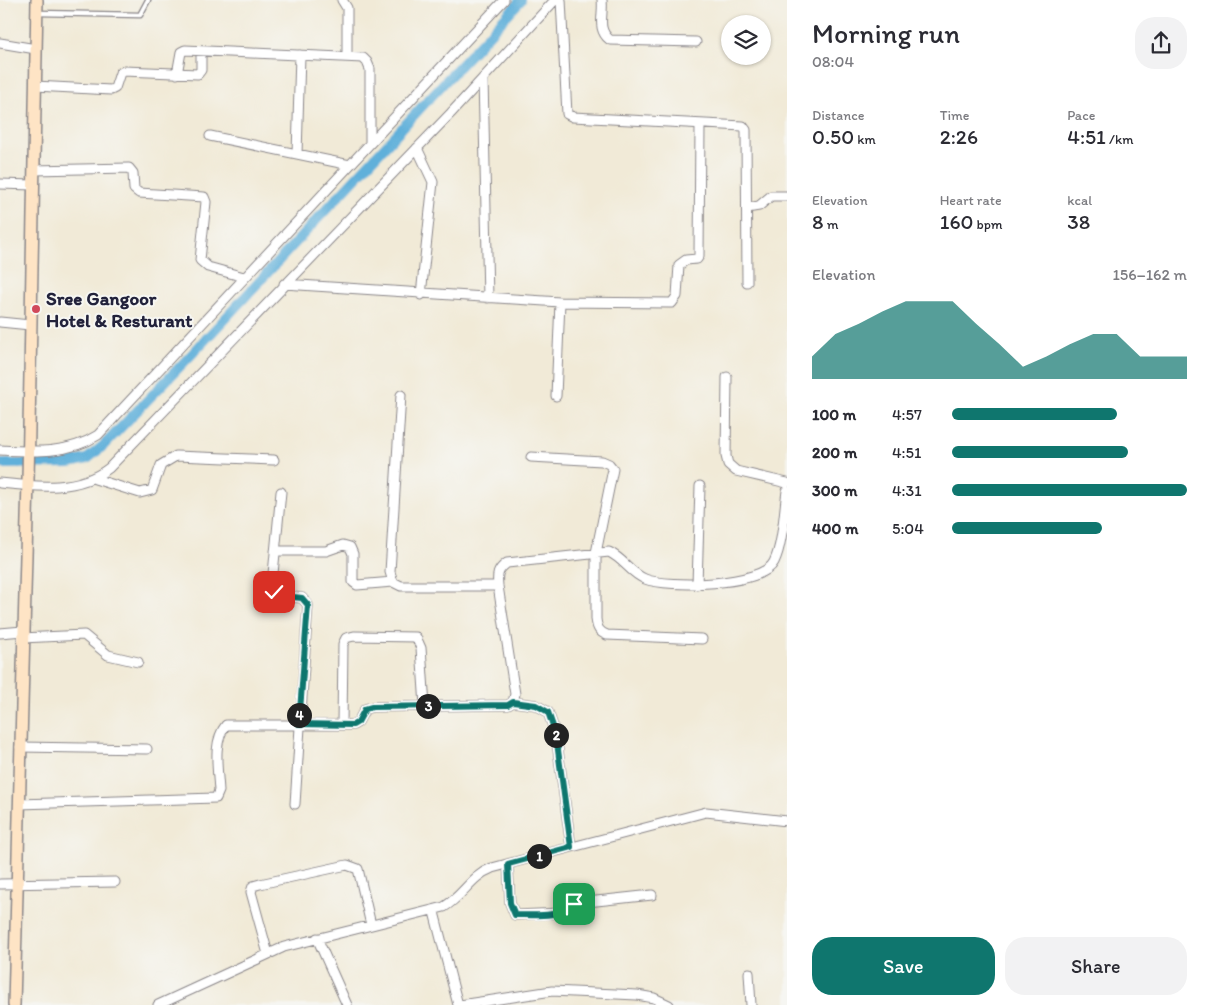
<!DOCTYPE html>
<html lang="en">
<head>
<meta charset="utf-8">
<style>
	:root { --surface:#fff; --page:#f2f2f3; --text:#2b2b33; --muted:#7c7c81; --accent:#0f766e }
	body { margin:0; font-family:Itim,sans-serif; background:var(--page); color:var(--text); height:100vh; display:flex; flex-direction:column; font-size:19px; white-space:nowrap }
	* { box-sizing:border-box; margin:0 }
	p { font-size:16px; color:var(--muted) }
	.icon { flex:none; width:28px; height:28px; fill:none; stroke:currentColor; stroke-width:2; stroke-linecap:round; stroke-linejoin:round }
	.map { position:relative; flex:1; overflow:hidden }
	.drawer { display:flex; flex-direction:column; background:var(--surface); width:425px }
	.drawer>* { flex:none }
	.fabs { position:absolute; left:721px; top:15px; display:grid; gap:10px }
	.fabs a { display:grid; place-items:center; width:50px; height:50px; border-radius:50%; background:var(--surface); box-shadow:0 1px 4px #0004; font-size:25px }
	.pin { position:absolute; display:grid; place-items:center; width:42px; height:42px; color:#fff; margin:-21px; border-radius:10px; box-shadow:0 2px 8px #0006 }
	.km { position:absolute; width:25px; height:25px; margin:-12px; border-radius:50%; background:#222; color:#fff; font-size:14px; line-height:25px; text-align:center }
	.round { display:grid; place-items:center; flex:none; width:52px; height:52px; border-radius:20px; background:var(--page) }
	.overview { display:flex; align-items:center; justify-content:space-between; height:85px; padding:0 25px }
	h1 { font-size:28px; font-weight:600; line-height:38px }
	.figures { display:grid; grid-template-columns:repeat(3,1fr); gap:8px; height:85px; padding:5px 25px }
	.figures div { display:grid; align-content:center }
	.figures b { font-size:21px; font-weight:600 }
	.figures small { font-size:14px; font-weight:400 }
	.figures p { font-size:14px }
	.chart { height:140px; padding:10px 25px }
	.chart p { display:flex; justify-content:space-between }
	.chart svg { width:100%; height:90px; margin-top:5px; fill:var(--accent); opacity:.7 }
	.primary-button { display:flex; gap:10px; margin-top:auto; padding:10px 25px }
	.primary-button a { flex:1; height:58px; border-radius:20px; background:var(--accent); color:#fff; font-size:20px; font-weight:600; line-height:58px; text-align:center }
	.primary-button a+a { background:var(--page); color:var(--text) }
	ul { padding:0 25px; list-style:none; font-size:16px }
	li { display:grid; grid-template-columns:80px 60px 1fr; align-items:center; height:38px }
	li i { height:12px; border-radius:6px; background:var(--accent) }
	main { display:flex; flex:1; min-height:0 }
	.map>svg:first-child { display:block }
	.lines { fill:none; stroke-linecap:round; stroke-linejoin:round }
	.canal { stroke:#60b0da; stroke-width:10 }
	.lane-casing { stroke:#8a8689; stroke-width:7 }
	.street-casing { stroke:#8a8689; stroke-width:11 }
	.secondary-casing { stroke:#8a8689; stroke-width:14 }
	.lane { stroke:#fff; stroke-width:4.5 }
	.street { stroke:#fff; stroke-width:9 }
	.secondary { stroke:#fee4c5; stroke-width:11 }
	.route-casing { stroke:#fff; stroke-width:10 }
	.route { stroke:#0f766e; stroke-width:6 }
	.poi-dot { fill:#d1495b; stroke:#f6f6f2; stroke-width:2 }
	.labels { text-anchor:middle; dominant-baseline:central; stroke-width:4; stroke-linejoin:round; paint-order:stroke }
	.poi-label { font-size:19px; font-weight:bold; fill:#22223b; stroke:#f6f6f2; text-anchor:start }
</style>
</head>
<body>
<main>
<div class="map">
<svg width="787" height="1005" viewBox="0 0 787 1005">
	<rect width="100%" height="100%" fill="#f6f6f2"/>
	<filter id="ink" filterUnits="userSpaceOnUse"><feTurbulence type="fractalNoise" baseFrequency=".02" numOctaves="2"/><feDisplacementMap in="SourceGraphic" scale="10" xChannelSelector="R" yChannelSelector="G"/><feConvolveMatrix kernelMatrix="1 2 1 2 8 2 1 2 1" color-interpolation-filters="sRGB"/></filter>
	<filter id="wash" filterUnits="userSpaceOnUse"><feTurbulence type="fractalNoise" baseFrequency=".0096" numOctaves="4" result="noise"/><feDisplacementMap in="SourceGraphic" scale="20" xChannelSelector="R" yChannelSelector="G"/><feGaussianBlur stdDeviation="1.12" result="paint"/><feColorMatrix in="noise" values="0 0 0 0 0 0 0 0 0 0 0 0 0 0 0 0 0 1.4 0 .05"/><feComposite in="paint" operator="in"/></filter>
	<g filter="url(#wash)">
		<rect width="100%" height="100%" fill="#f1ead7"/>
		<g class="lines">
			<path class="canal" d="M0 464 69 463 87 459 103 446 192 354 521 0"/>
		</g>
	</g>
	<g filter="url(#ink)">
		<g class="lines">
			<defs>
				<path id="lane" d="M39 13 140 15 148 0"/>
				<path id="street" d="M342 0 347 8V57
					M561 0 567 114 573 117 743 126 746 130 747 282
					M602 0C604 15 596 29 610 40L696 42
					M0 43 36 49
					M177 74 181 52 185 50 363 58 367 62 370 69V143
					M483 78 488 298
					M35 86 111 90 115 88 120 73 124 71 198 74 201 70V51
					M210 136 350 165
					M417 148 433 182 421 295
					M297 154 300 55
					M34 170 129 168 133 173 134 189 139 193 204 197 206 202 200 260 208 267 244 277
					M0 184 33 185
					M747 208 759 206 771 196H787
					M284 284 560 302 672 303 677 296 679 265 686 260 697 259 699 256 700 124
					M0 322 30 325
					M727 377 726 456 728 464 736 471 787 483
					M401 395 390 572 393 582 401 586H498
					M556 396 560 302
					M0 450C34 452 69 454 98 435L504 0
					M531 457 602 461 609 464 613 469 596 553V619C597 628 599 632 607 635L702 639
					M95 479 140 493 152 490 161 465 176 456 274 460
					M0 483C37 487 78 492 109 468L451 113 555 0
					M281 492 272 584 276 595 302 598 308 605 295 804
					M275 551H326L343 545 350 547 353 554V582L357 585 393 582
					M697 585 700 486
					M0 633 23 631
					M22 638 84 635 108 655 138 662
					M513 702 536 705 548 712 556 735 571 847
					M342 725 343 644 346 638 354 636 416 637 421 648 425 706
					M20 747 147 749
					M19 804 216 798 219 791C218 770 212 742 226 725H353L358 722 365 709 372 707 508 705 513 702 515 694 498 586C497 575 497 570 507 563L609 552C624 559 630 573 645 579 668 588 762 586 774 562 783 544 784 511 787 491
					M508 864 510 903 515 915 563 913 578 903 652 895
					M0 884 115 882
					M434 912 458 1005
					M317 938 347 1005
					M268 954 251 892 253 886 260 884 347 865 358 869 371 925
					M749 973 751 1005
					M158 1005 284 947 444 907C463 896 471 876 492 868L706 812 787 821
					M460 1005 552 991 637 995 654 998 669 1005"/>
				<path id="secondary" d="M14 1005 28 481 37 0"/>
			</defs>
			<use href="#lane" class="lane-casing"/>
			<use href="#street" class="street-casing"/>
			<use href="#secondary" class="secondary-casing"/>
			<use href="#lane" class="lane"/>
			<use href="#street" class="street"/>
			<use href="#secondary" class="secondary"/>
		</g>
	</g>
	<g class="lines" filter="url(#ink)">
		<defs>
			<path id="route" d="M274 592 276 595 302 598 308 605 299 724 353 725 358 722 365 709 372 707 508 705 513 702 536 705 548 712 556 735 571 847 508 864 510 903 515 915C533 915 561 918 574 904"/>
		</defs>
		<use href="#route" class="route-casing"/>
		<use href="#route" class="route"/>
	</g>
	<circle class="poi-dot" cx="36" cy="309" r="5"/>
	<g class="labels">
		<g class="poi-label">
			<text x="46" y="298">Sree Gangoor<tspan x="46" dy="22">Hotel &amp; Resturant</tspan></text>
		</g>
	</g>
</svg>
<div class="fabs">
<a><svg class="icon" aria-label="layers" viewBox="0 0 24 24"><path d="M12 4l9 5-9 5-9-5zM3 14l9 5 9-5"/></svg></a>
</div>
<div class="pin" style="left:574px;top:904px;background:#1e9e55"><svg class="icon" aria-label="arrive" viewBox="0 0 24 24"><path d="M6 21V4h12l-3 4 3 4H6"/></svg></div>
<div class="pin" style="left:274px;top:592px;background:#d93025"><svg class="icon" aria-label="check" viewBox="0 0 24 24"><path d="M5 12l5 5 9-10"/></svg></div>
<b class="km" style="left:539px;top:856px">1</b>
<b class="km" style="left:556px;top:735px">2</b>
<b class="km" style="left:428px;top:706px">3</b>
<b class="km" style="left:299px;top:715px">4</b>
</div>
<section class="drawer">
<div class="overview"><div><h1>Morning run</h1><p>08:04</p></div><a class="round"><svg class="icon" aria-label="share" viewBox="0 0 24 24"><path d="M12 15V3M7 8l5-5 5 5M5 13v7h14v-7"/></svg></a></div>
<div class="figures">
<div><p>Distance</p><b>0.50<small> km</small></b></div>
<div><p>Time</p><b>2:26</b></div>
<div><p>Pace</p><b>4:51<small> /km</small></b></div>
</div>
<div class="figures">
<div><p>Elevation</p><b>8<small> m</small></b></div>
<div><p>Heart rate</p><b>160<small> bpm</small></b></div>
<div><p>kcal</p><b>38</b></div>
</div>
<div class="chart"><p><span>Elevation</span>156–162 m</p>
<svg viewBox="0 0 160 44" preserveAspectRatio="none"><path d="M0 44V33L10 22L20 17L30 11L40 6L50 6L60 6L70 17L80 27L90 38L100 33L110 27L120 22L130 22L140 33L150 33L160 33V44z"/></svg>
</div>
<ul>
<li><b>100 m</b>4:57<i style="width:70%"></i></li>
<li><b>200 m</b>4:51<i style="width:75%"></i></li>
<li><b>300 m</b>4:31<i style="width:100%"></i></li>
<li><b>400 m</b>5:04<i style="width:64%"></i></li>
</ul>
<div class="primary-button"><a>Save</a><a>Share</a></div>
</section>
</main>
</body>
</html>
